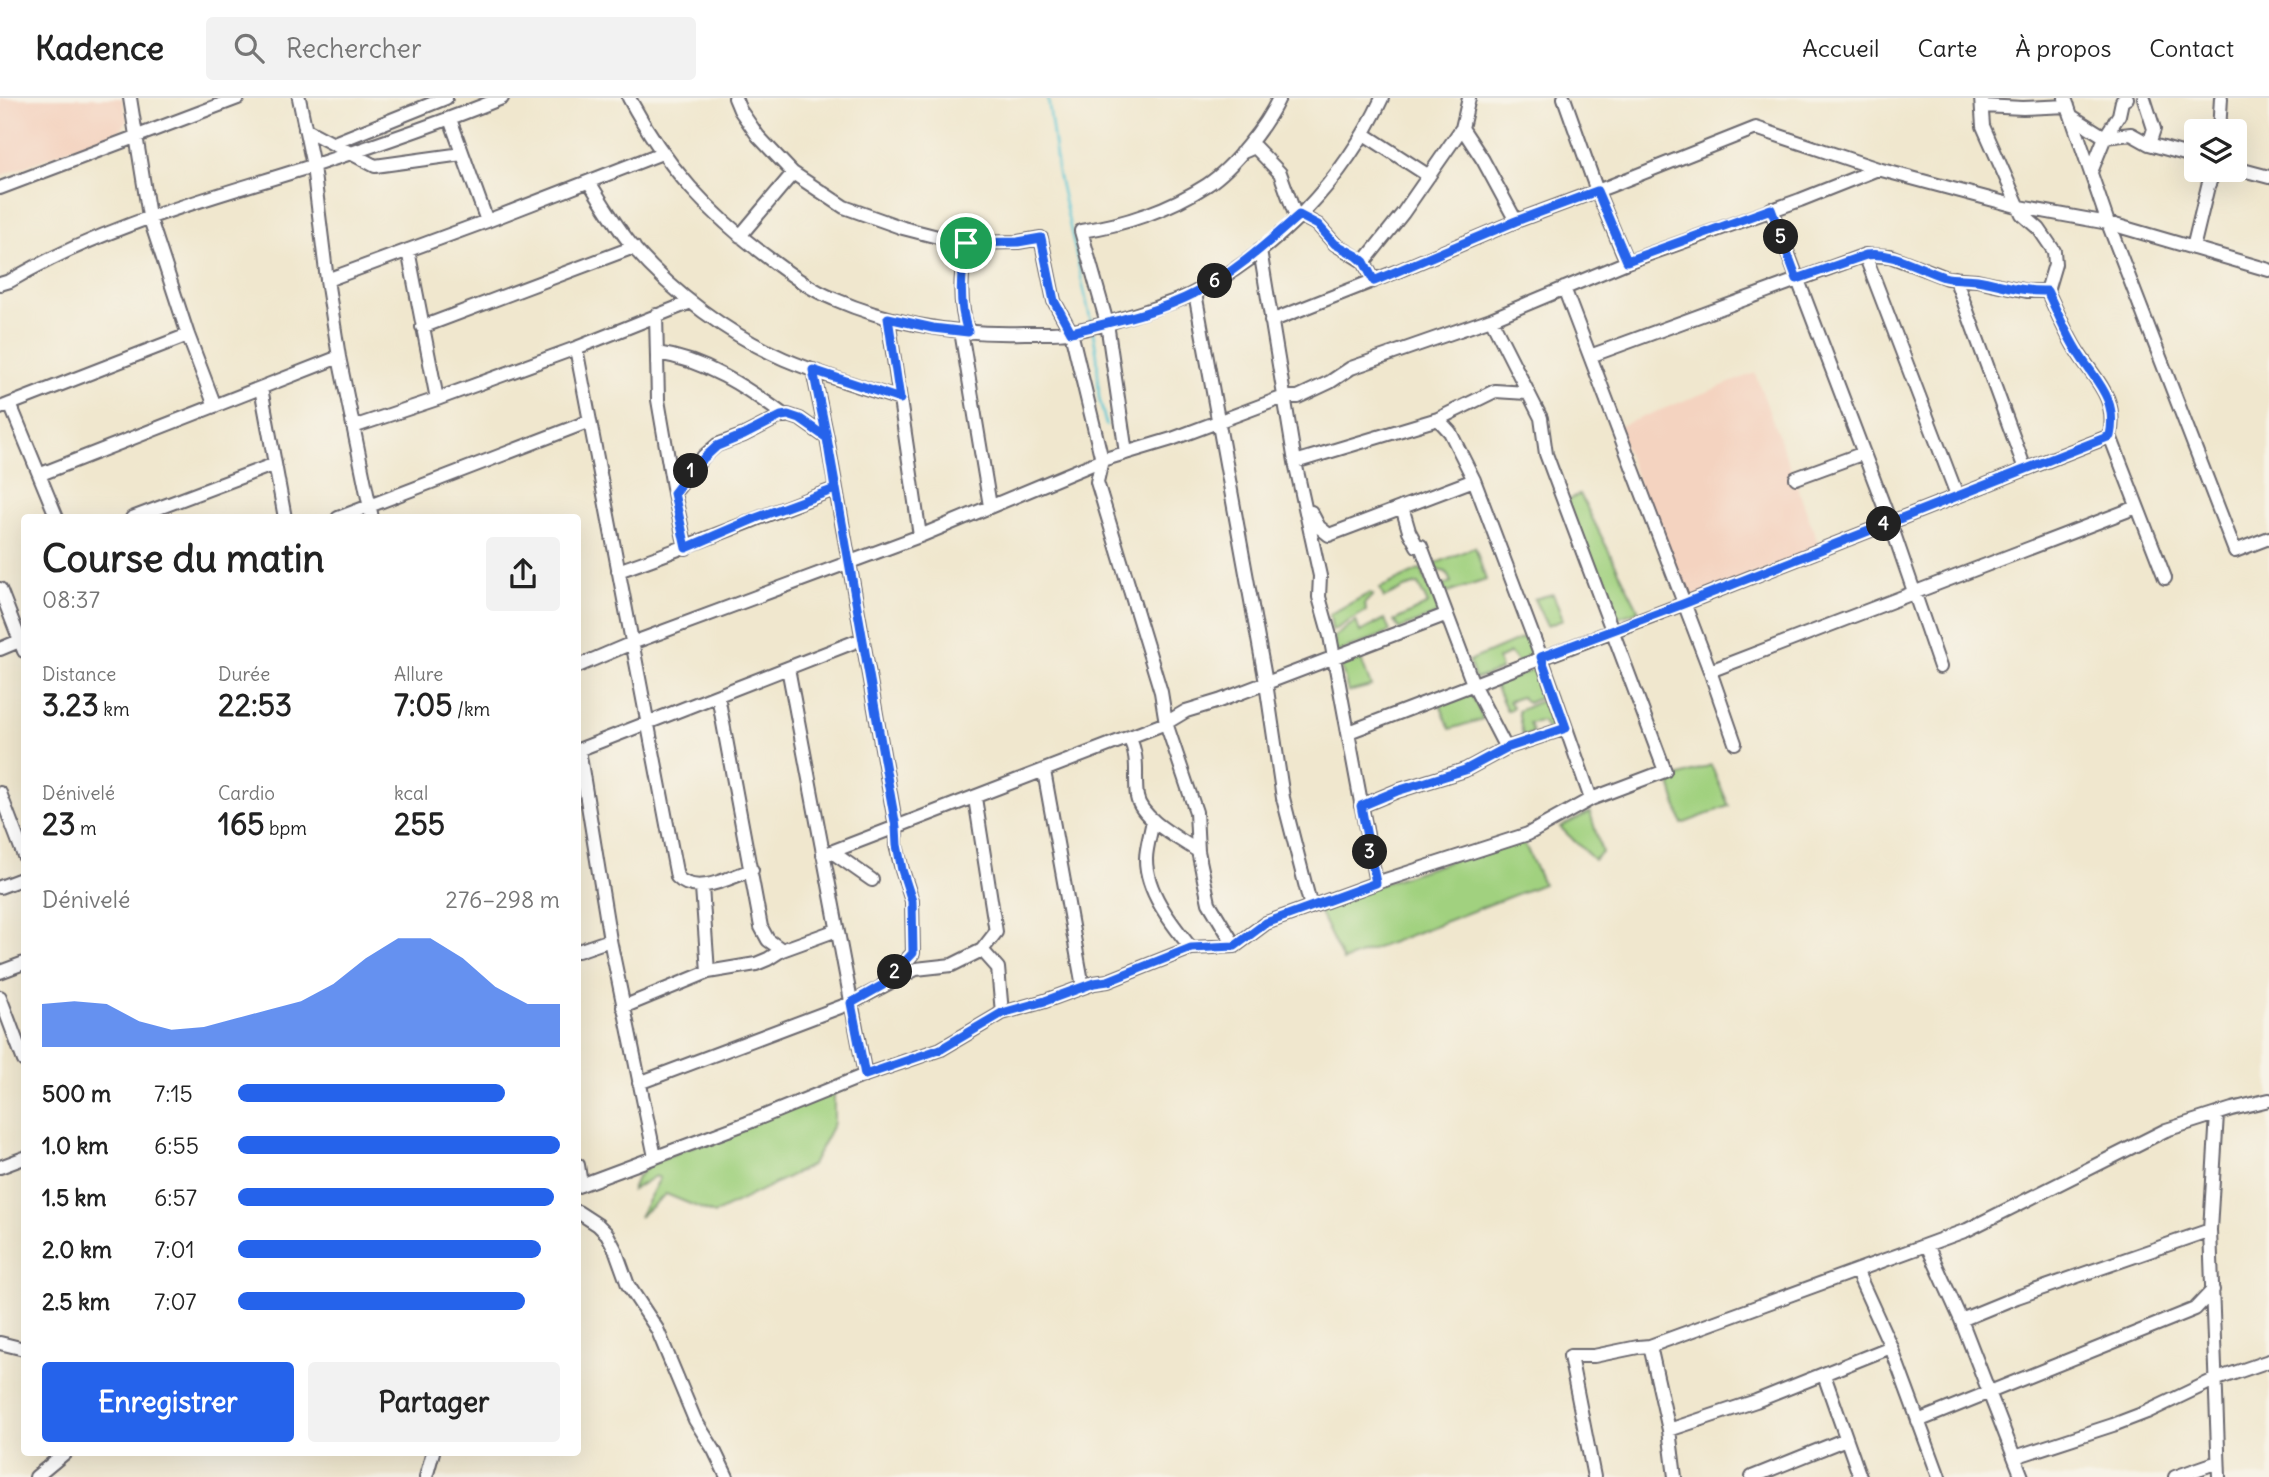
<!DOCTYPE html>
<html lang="fr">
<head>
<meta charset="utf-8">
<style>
	:root { --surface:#fff; --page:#f2f2f2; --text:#222; --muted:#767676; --line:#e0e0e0; --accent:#2563eb }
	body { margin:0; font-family:Delius,sans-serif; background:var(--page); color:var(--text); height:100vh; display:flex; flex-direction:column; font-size:26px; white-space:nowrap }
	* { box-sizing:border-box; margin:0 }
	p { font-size:23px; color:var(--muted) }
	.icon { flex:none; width:38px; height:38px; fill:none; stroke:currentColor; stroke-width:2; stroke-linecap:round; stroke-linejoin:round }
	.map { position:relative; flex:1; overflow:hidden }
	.sheet { position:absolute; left:21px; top:416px; width:560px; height:942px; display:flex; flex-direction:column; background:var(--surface); border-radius:7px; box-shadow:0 7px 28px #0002 }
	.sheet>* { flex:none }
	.buttons { position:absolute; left:2184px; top:21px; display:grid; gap:14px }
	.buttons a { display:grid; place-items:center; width:63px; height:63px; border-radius:7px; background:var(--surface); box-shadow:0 7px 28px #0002; font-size:35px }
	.pin { position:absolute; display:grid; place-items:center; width:60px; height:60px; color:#fff; margin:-30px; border:4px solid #fff; border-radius:50%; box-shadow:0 2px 7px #0007 }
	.km { position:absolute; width:35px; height:35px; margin:-18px; border-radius:50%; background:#222; color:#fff; font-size:19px; line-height:35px; text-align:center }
	.round { display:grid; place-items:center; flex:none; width:74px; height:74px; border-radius:7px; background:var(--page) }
	.overview { display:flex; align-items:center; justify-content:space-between; height:119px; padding:0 21px }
	h1 { font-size:38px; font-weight:700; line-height:52px }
	.metrics { display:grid; grid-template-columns:repeat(3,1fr); gap:10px; height:119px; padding:7px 21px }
	.metrics div { display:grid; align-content:center }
	.metrics b { font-size:30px; font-weight:700 }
	.metrics small { font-size:19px; font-weight:400 }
	.metrics p { font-size:19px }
	.chart { height:196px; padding:14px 21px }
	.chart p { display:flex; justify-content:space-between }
	.chart svg { width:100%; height:126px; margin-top:7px; fill:var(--accent); opacity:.7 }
	.primary-button { display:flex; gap:14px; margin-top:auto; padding:14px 21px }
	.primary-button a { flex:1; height:80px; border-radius:7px; background:var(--accent); color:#fff; font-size:28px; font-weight:700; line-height:80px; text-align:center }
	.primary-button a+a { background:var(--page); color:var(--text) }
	ul { padding:0 21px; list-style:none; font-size:23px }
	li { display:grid; grid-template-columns:112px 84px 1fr; align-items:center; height:52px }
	li i { height:18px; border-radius:9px; background:var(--accent) }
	header { display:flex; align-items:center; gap:42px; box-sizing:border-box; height:98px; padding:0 35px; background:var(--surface); border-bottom:2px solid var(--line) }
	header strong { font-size:33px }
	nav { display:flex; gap:38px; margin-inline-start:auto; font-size:24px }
	.search { width:490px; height:63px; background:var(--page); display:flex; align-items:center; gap:18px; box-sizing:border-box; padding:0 24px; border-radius:7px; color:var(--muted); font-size:26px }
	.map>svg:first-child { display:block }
	.built { fill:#f4d3c0 }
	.green { fill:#a1d17f; stroke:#627a5d; stroke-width:2 }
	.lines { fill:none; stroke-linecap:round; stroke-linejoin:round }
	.stream { stroke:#5bc6d4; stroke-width:2.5 }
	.minor-casing { stroke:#6a676e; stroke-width:16 }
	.minor { stroke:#fff; stroke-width:12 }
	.route-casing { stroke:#fff; stroke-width:14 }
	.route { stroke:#2563eb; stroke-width:9 }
</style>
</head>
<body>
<header>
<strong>Kadence</strong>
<div class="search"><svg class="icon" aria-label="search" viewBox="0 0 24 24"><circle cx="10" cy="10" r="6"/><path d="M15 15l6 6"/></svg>Rechercher</div>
<nav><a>Accueil</a><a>Carte</a><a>À propos</a><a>Contact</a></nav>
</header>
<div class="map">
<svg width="2269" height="1379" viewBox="0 0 2269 1379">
	<rect width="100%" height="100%" fill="#f7f3e8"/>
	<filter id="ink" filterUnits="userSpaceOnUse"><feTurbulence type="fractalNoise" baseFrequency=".0143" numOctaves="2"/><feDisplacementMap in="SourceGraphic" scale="14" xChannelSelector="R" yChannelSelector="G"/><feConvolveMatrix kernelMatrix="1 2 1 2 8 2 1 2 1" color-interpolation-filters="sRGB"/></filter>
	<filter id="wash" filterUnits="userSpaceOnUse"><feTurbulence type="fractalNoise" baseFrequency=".00686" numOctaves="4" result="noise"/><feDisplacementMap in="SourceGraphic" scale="28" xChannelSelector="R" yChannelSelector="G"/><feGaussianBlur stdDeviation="1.57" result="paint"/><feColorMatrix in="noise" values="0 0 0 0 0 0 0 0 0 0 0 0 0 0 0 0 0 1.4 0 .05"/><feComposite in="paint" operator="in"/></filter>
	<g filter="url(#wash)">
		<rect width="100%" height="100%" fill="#f0e7ce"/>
		<path class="built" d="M0 0H122L127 22 121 32 0 78Z
			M1755 275 1820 450 1684 504 1617 329Z"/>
		<path class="green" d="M1580 396 1639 513 1615 521 1566 404Z
			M1475 449 1486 482 1447 495 1442 488 1451 484 1446 474 1436 472 1434 466Z
			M1421 471 1440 515 1399 531 1394 523 1428 506 1418 486 1404 490 1384 500 1380 490Z
			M1370 495 1373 497 1365 505 1366 513 1332 533 1330 516Z
			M1553 496 1563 522 1547 528 1534 501Z
			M1385 521 1390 534 1336 555 1334 539 1356 523 1360 534Z
			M1529 537 1536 556 1518 565 1510 555 1498 561 1501 572 1475 581 1469 563Z
			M1359 556 1371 588 1348 594 1340 563Z
			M1540 569 1550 595 1528 605 1521 599 1509 603 1513 609 1507 613 1495 587Z
			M1471 595 1483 621 1450 631 1439 603Z
			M1552 598 1562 625 1547 631 1542 623 1529 625 1533 635 1523 638 1518 613Z
			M1711 667 1729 708 1682 726 1669 682Z
			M1590 714 1602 755 1594 762 1560 729Z
			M1522 740 1543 786 1343 863 1316 807Z
			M834 993V1025L812 1067 714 1116 666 1096 639 1119 660 1080 655 1078 632 1092 637 1079 653 1064Z"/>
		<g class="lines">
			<path class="stream" d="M1048 0 1058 75 1091 224
				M1093 234 1097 257 1099 299 1106 327"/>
		</g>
	</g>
	<g filter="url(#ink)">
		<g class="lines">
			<defs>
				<path id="minor" d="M130 0 149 118 188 237 215 308
					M299 0 313 68 327 182 339 259 372 420
					M629 0C666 69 708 115 771 162 790 176 811 192 834 201 894 227 960 237 1025 235 1041 235 1058 236 1073 233 1101 228 1128 219 1155 210 1168 205 1182 202 1194 195 1275 155 1345 81 1382 0
					M735 0 740 12 758 38 793 75 844 109 903 130 961 145 1018 144 1041 140 1054 203 1071 234 1102 362 1097 384 1161 594 1166 625 1196 714 1198 753 1209 805 1235 848
					M1564 0 1597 93 1627 164
					M1981 0 1983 28 2022 116 2039 131 2054 153 2055 166 2047 193C2057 213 2065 234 2077 253 2095 282 2118 299 2110 338L2165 480
					M2065 0 2108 125 2235 453 2269 440
					M2144 0 2154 31 2149 46
					M1983 8 2023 10 2068 8
					M2073 19 2105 39 2131 36 2149 46 2196 59
					M450 21 487 123
					M1462 30 1483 62 1516 123
					M305 31 375 68 462 56
					M2219 33 2221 0
					M1364 36 1429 78
					M334 45 446 0
					M1241 55 1255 49 1280 75 1296 119
					M2235 70 2269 79
					M2091 74 2105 39 2119 17 2122 3 2127 0
					M589 84C603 106 617 130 634 150 674 196 728 236 784 261 822 277 861 289 900 301
					M0 90 238 0
					M1771 111 1890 424 1940 569
					M1299 117 1318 127 1335 146 1364 164 1374 183
					M740 138 793 75
					M966 145C961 176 958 204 968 234
					M2193 150 2208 88 2215 72
					M408 152 437 301
					M1260 152 1295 364 1320 478 1319 499 1330 538 1376 785
					M1865 157 1957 397
					M1364 164 1403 115 1462 30 1469 0
					M1955 180 2025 371
					M327 182 487 123 662 55
					M0 186 10 183C104 127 208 101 312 68 376 47 440 25 502 0
					M1564 190 1710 573 1735 645
					M1195 195 1266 585 1283 700 1311 809
					M656 217 658 302 674 395 686 450
					M888 220 920 438
					M1271 223 1398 173 1516 123 1610 88 1756 30 1878 71 2020 109 2108 125 2269 172
					M422 229 634 149
					M961 233 990 408
					M576 250 677 779C696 799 730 779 752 772
					M657 255C705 262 746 289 785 318
					M1590 258 1865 157 1890 158 1947 180 1977 182 2027 193H2047
					M813 272 827 340 896 729V747L902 772 912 803 913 855 883 887
					M261 290 285 420
					M10 306 57 420
					M0 310 188 237
					M1438 321 1450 334 1474 382 1541 559 1591 701
					M353 329 437 301 576 250 691 204
					M1126 355 1107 225 1081 133C1124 127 1170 111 1207 87 1233 70 1266 28 1279 0
					M1295 364 1438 321 1495 293 1527 295
					M41 376 339 259
					M1796 380 1864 355
					M674 395 704 358 717 347 744 337 781 318 788 317 800 321 827 340
					M1402 409 1409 433 1417 448H1421L1473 586 1506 650
					M1311 414 1319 429 1329 437 1474 382
					M132 420 275 366
					M338 420 590 323
					M618 473C691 448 762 418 835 391
					M0 491 24 553
					M0 551 24 541
					M578 568 632 545 920 438 1102 362 1172 341 1284 299H1298L1330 284 1351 270 1491 221 1627 164 1800 102 1878 71
					M788 570 865 977
					M1710 573 2137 409
					M718 598 761 829 768 842 782 852
					M1349 634 1683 506 2110 338
					M1129 639C1140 661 1134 677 1137 699 1141 721 1180 741 1198 753
					M578 652 862 541
					M579 652 610 842 655 1059
					M1044 673 1083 889
					M0 695 24 758
					M975 700 996 834 982 852 998 870 1002 915
					M1361 708 1397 693 1465 672 1506 650 1566 630
					M1153 722C1151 735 1146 749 1146 761 1146 794 1172 826 1191 850
					M832 754 872 782
					M823 757 1166 625 1186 613 1219 603 1445 517
					M0 789 24 780
					M702 789 708 874
					M578 853 610 842
					M0 874 24 865
					M0 899 24 963
					M623 909 708 874 756 866 768 861 782 852 837 832
					M639 985 851 905 916 871 952 867 982 852
					M2217 1016 2210 1132 2219 1379
					M578 1067 581 1087
					M0 1069 24 1060
					M578 1088 747 1025 865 977 941 951 1002 915 1045 903 1094 885 1108 883 1191 850 1235 848 1266 825 1376 785 1528 736 1591 701 1665 673 1546 356 1541 320 1491 221
					M578 1114 598 1127 607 1136 615 1151 628 1187 657 1231 695 1322 714 1352 727 1379
					M1927 1147 1961 1222 2022 1379
					M1857 1174 1891 1249 1939 1379
					M1961 1222 2017 1199 2210 1132
					M0 1245 24 1251
					M1650 1248 1669 1332 1675 1379
					M1824 1277 1860 1379
					M1918 1323 2195 1211 2213 1192
					M1669 1332 1756 1303 1891 1249
					M2015 1359 2113 1327 2147 1314 2214 1282 2269 1263
					M36 1379 66 1354
					M426 1379 433 1354
					M1594 1379 1570 1258H1594L1638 1249 1650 1248 1967 1132 2166 1032 2232 1011 2269 1002
					M1752 1379 1846 1341
					M2175 1379 2218 1364"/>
			</defs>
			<use href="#minor" class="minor-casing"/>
			<use href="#minor" class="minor"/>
		</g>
	</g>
	<g class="lines" filter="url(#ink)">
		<defs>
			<path id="route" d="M966 145C961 176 958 204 968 234L933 230 888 220 900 301 813 272 827 340 835 391 756 420 686 450 674 395 693 370 717 348 744 337 781 318 788 317 800 321 827 340 896 729 897 747 902 772 912 803 913 855 883 887 851 905 865 977 941 951 1002 915 1045 903 1094 885 1108 883 1191 850 1235 848 1266 825 1376 785 1361 708 1397 693 1465 672 1506 650 1566 630 1541 559 1683 506 2110 338C2118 299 2095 283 2077 253 2065 234 2057 213 2047 193 2022 194 2001 186 1977 182 1966 180 1954 182 1944 179 1918 171 1894 153 1866 157L1797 181 1771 111 1627 163 1597 93 1516 123 1374 183 1364 164 1357 158 1335 146 1318 127 1299 117C1266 146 1236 174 1195 195 1159 214 1111 224 1071 234L1054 203 1041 140 1018 144 966 145"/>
		</defs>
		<use href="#route" class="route-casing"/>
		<use href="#route" class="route"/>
	</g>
</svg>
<div class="buttons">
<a><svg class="icon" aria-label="layers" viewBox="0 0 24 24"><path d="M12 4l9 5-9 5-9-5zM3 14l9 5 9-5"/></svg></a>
</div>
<div class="pin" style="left:966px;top:145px;background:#1e9e55"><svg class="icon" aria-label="arrive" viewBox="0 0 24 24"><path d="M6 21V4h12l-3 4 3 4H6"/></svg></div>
<b class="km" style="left:691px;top:373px">1</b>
<b class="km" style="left:895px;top:874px">2</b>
<b class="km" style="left:1370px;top:754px">3</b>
<b class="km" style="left:1884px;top:426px">4</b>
<b class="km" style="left:1781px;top:139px">5</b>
<b class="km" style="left:1215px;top:183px">6</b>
<section class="sheet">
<div class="overview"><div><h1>Course du matin</h1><p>08:37</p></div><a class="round"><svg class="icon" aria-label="share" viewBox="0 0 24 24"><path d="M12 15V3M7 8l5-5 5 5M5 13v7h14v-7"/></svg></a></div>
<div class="metrics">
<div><p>Distance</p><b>3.23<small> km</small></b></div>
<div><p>Durée</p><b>22:53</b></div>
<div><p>Allure</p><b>7:05<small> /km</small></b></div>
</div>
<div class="metrics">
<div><p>Dénivelé</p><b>23<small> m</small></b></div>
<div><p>Cardio</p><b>165<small> bpm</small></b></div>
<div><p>kcal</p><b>255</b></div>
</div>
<div class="chart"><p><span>Dénivelé</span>276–298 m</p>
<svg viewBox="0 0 160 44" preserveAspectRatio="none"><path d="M0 44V29L10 28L20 29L30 35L40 38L50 37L60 34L70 31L80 28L90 22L100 13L110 6L120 6L130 13L140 23L150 29L160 29V44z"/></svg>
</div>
<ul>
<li><b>500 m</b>7:15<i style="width:83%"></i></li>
<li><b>1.0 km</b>6:55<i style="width:100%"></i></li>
<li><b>1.5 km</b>6:57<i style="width:98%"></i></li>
<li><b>2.0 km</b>7:01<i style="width:94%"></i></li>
<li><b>2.5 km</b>7:07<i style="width:89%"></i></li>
</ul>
<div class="primary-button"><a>Enregistrer</a><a>Partager</a></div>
</section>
</div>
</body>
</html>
